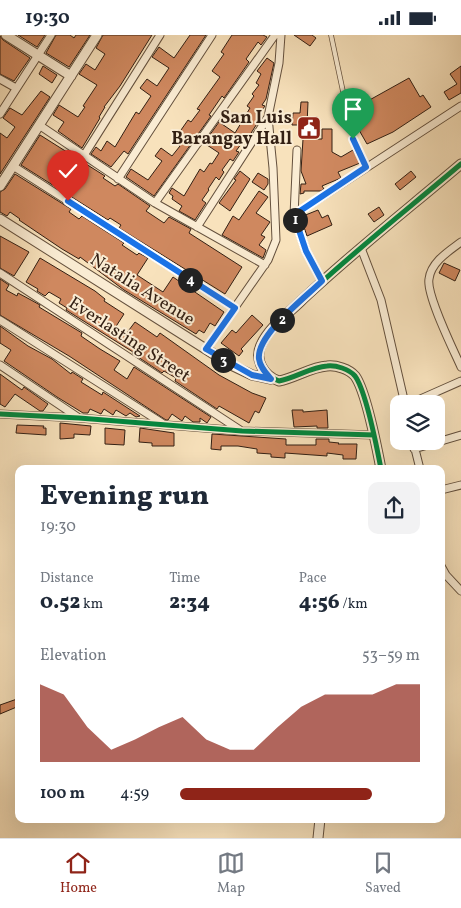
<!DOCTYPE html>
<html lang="en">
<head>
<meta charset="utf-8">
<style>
	:root { --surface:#fff; --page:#f2f2f3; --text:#1f2937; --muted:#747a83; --line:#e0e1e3; --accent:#8f2418 }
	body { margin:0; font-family:Vollkorn,serif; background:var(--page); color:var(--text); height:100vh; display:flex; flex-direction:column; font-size:19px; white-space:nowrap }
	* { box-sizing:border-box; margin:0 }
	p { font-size:16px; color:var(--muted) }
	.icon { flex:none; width:28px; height:28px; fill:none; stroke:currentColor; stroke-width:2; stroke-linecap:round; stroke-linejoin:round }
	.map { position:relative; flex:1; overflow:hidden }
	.drawer { position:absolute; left:15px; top:430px; width:430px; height:358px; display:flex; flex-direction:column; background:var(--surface); border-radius:10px; box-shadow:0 5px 20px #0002 }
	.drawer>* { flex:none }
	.controls { position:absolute; left:390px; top:360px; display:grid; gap:10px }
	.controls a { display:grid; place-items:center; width:55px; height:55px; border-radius:10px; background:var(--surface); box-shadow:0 5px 20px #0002; font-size:25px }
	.pin { position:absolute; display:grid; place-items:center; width:42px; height:42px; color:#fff; margin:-51px -21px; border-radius:50% 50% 50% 0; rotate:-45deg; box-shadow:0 0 5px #0007 }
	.pin .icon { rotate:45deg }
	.km { position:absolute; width:25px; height:25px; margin:-12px; border-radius:50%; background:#222; color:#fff; font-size:14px; line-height:25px; text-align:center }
	.round { display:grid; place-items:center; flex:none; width:52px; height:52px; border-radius:10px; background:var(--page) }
	.headline { display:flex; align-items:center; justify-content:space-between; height:85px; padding:0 25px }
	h1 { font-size:28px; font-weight:800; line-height:38px }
	.metrics { display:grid; grid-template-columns:repeat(3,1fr); gap:8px; height:85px; padding:5px 25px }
	.metrics div { display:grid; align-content:center }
	.metrics b { font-size:21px; font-weight:800 }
	.metrics small { font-size:14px; font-weight:400 }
	.metrics p { font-size:14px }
	.chart { height:140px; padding:10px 25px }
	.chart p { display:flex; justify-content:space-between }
	.chart svg { width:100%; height:90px; margin-top:5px; fill:var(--accent); opacity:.7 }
	ul { padding:0 25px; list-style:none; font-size:16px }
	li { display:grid; grid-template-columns:80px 60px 1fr; align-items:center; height:38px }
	li i { height:12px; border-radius:6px; background:var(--accent) }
	.status { display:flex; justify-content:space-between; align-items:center; height:35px; padding:0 25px; background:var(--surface); direction:ltr }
	.status svg { height:14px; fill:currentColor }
	.dock { display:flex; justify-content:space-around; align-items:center; height:70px; border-top:1px solid var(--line); background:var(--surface); font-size:14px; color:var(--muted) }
	.dock a { display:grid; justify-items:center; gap:2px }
	.dock .on { color:var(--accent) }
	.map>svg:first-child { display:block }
	.building { fill:#cf885f; stroke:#321f13 }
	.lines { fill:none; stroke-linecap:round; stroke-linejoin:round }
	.service-casing { stroke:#64503d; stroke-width:5.5 }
	.minor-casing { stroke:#64503d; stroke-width:9 }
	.tertiary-casing { stroke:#64503d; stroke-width:11 }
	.service { stroke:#faecd3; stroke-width:4 }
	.minor { stroke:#faecd3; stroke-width:7 }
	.tertiary { stroke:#faecd3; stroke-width:9 }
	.cycleway-casing { stroke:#faecd3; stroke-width:8 }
	.cycleway { stroke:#00873e; stroke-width:5 }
	.route-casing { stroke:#fff; stroke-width:10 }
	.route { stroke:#1a73e8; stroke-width:6 }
	.labels { text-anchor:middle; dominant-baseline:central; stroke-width:4; stroke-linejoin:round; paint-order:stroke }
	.poi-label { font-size:18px; font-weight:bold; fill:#321f13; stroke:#faecd3; text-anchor:end }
	.street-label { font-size:18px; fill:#321f13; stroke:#faecd3 }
</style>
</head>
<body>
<div class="status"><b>19:30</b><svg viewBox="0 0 49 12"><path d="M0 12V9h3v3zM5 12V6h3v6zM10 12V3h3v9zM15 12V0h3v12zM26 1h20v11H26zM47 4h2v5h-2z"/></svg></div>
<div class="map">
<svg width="461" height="803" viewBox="0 0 461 803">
	<rect width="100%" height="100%" fill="#f8e2bc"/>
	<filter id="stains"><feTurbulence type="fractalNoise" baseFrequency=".004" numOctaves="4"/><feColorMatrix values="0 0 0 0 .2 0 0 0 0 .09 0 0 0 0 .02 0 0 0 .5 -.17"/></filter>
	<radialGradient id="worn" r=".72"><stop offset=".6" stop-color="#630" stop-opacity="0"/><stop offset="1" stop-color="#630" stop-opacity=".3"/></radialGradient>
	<path class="building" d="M18 0H45L37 12Z
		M56 0H70L74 3 76 0H90L69 32 46 18Z
		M103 0H152L120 51 104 72H105L99 82 100 83 82 113 58 96 64 87 53 80 59 70 78 82 85 72 83 71 97 50 79 39 86 29 95 35 105 19 96 13Z
		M190 0H206L128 119 124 116 111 132 91 119 96 112 101 116 107 106 115 112 136 77 139 79 151 61 140 53 147 44 157 51 169 33 152 22 159 12 174 23Z
		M232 0H263L267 2 261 10 258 7 246 24 249 27 224 63 222 61 209 80 211 81 154 161 126 142 131 134 148 145 162 126 155 121 161 113 172 121 180 111 175 107 181 95 188 85 191 87 200 75 197 74 220 42 212 36 224 19 221 17Z
		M294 0H312L316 3 310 11Z
		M0 1 3 5 30 23 14 46 0 39Z
		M267 23 274 28 266 64 262 70 265 71 257 82 260 84 246 106 244 105 236 116 239 117 233 126 230 124 222 135 224 137 219 145 216 142 208 154 209 155 202 165 206 168 195 185 179 176 182 171 172 164 173 161 169 158 172 153 184 161 200 134 204 137 210 128 212 129 219 118 204 108 219 87 235 98 250 73 247 71 254 61 252 59 259 50 256 48 261 39 257 36Z
		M43 31 57 40 52 48 39 39Z
		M461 31V58L449 65 444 57 457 49 450 39Z
		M409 43 420 62 423 60 431 72 393 97 367 109 359 95 357 96 353 91 355 90 348 77Z
		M41 56 50 62 0 139V98L7 103 15 92 3 83 10 73 22 80Z
		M301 67H308L307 90H292L293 78H300Z
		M322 94H332V117L341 122 353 115 360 128 338 137 341 143 322 151 324 154 321 156H304V158L300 159 301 149H306L301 136 303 104H322Z
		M40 100 105 141 103 143 115 151 118 149 150 171 146 176 164 188 169 182 191 194 189 198 242 232 225 259 119 193 121 190 110 183 108 185 21 130Z
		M240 136 250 144 230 176 219 168 236 145 234 144Z
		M411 136 416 142 400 155 395 149Z
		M258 138 268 144V149L264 155 252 147Z
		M15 139 71 174 69 177 79 184 82 181 124 208 122 210 137 220 139 218 148 223 137 240 163 257 173 242 224 277 215 291 210 288 204 298 199 295 196 299 124 255 80 222 79 224 62 214 19 185 20 184 10 177 7 181 0 177V157L5 154Z
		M259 156 268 162 256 178 270 187 261 200 265 202 259 210 266 215 263 223 222 200 233 181 239 185Z
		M379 172 384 180 374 187 368 179Z
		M318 175 322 183 328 180 332 190 307 201 302 186H305L303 181Z
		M0 201 29 217 14 241 0 233Z
		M40 223 95 256 105 264 104 266 124 279 115 293 126 299 135 287 157 302 160 298 219 340 252 358 266 363 259 378 255 376 249 388 219 371 217 374 175 346 176 343 164 336 162 338 132 318 133 317 66 275 67 273 59 268 61 264 49 257 45 261 37 256 38 254 26 247Z
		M444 228 460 235 455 246 439 238Z
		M0 244 9 250 6 255 17 261 18 258 31 265 40 270 39 272 82 298 81 301 100 314 120 326 114 335 127 344 134 332 211 382 207 388 200 383V387H193L185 381 182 386 172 379 168 385H166L69 321 0 280Z
		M252 280 263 290 241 314 243 316 239 321 221 308 232 295 236 298Z
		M0 291 28 311 52 324 71 339 72 337 83 344 81 347 102 360 103 357 140 381 136 382 130 378 126 381 116 375 113 380 104 374 101 379 90 374 88 378H83L57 362 4 326 11 315 0 308Z
		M0 339 22 355 24 352 48 369 43 376H40L15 359 5 372 0 369Z
		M292 375H303V377L327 375 328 393H317V391L294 392Z
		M60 388 91 391 90 400 74 399V403L60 404Z
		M17 390 44 391 43 393H46V400L16 398Z
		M105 393 125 395 124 410 105 409Z
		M140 393 174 398V411H152V408L139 407Z
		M212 399 286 404V410H316V404H329V407L339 408 338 409H357L356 424H343V420L327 418V421L285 418V423L271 422V419L257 418V414L238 411H221V415L211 414Z
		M17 664 19 671 0 679V670Z"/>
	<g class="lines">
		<defs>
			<path id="service" d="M331 0 345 66
				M353 95V104L367 133
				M366 434 379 432"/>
			<path id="minor" d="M0 44 16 53
				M0 79 51 0
				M39 90 155 168 265 230
				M297 115 294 180 306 216 322 246
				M83 122 160 0
				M13 131 235 273
				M118 144 212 0
				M155 168 275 0
				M294 180 461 71
				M197 192 268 82
				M461 207C449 216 431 227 429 244 426 260 454 316 461 332
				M361 213 381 265 405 369
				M0 238 240 395
				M0 285 162 388
				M206 314 268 225 276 205 273 133 268 82 279 28 281 0
				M0 330 79 383
				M409 369 461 346
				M0 379 79 383 242 396 374 400
				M413 406 420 434
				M414 414 461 400
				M441 455 461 450
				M441 531 446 540 461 556"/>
			<path id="tertiary" d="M6 0 71 41
				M0 151 97 0
				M0 184 231 330 252 340 271 344
				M381 434C377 413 366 356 355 341 349 334 336 330 327 331 311 332 295 343 279 346 264 341 254 325 261 310 269 292 288 279 302 265 353 217 408 174 461 129
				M318 803 320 784"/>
		</defs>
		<use href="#service" class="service-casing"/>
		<use href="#minor" class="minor-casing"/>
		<use href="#tertiary" class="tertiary-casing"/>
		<use href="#service" class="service"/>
		<use href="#minor" class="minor"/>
		<use href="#tertiary" class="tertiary"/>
		<defs>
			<path id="cycleway" d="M0 379 79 383 242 396 374 400
				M381 434C377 413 366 356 355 341 349 334 336 330 327 331 311 332 295 343 279 346 264 341 254 325 261 310 269 292 288 279 302 265 353 217 408 174 461 129"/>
		</defs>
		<use href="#cycleway" class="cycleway-casing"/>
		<use href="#cycleway" class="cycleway"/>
	</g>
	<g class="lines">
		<defs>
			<path id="route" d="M68 166 235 273 206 314 252 340 271 344C266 338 260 332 259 324 256 300 306 262 322 246L306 216 294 180 366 132 353 104"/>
		</defs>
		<use href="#route" class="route-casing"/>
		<use href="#route" class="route"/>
	</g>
	<defs>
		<symbol id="civic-square" viewBox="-11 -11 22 22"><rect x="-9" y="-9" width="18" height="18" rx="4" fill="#8f2418" stroke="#faecd3"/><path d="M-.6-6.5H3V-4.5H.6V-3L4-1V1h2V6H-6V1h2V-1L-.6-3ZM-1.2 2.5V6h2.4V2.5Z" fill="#fff"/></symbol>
	</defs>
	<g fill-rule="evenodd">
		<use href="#civic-square" x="295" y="79" width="28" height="28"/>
	</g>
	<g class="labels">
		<g class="poi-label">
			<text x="292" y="83">San Luis<tspan x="292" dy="21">Barangay Hall</tspan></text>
		</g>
		<g class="street-label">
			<text transform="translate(142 255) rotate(32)">Natalia Avenue</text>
			<text transform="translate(129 305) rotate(33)">Everlasting Street</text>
		</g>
	</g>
	<rect width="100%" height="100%" filter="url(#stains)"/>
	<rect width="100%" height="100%" fill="url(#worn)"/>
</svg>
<div class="controls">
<a><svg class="icon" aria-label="layers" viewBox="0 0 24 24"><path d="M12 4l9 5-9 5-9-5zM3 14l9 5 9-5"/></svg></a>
</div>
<div class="pin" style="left:353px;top:104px;background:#1e9e55"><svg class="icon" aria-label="arrive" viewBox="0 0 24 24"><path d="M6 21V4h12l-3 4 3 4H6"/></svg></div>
<div class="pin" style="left:68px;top:166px;background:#d93025"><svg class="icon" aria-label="check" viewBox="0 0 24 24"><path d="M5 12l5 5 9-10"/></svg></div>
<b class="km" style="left:295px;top:185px">1</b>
<b class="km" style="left:282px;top:285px">2</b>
<b class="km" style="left:223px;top:325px">3</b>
<b class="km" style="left:190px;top:245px">4</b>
<section class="drawer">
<div class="headline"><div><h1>Evening run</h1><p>19:30</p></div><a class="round"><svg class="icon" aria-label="share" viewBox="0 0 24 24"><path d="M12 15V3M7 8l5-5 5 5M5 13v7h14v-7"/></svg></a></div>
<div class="metrics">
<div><p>Distance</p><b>0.52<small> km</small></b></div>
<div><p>Time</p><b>2:34</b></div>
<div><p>Pace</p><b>4:56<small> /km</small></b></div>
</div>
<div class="chart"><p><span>Elevation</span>53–59 m</p>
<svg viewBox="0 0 160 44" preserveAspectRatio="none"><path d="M0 44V6L10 11L20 27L30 38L40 33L50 27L60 22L70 33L80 38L90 38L100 27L110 17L120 11L130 11L140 11L150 6L160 6V44z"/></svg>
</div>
<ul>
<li><b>100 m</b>4:59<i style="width:80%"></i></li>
</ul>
</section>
</div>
<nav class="dock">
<a class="on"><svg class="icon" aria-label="home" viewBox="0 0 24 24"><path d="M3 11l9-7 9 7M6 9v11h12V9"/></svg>Home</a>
<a><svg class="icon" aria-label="map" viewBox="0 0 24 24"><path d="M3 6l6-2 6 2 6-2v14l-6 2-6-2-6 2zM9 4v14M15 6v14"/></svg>Map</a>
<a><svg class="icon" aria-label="saved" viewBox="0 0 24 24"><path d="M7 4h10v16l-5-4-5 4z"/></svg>Saved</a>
</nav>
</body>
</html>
